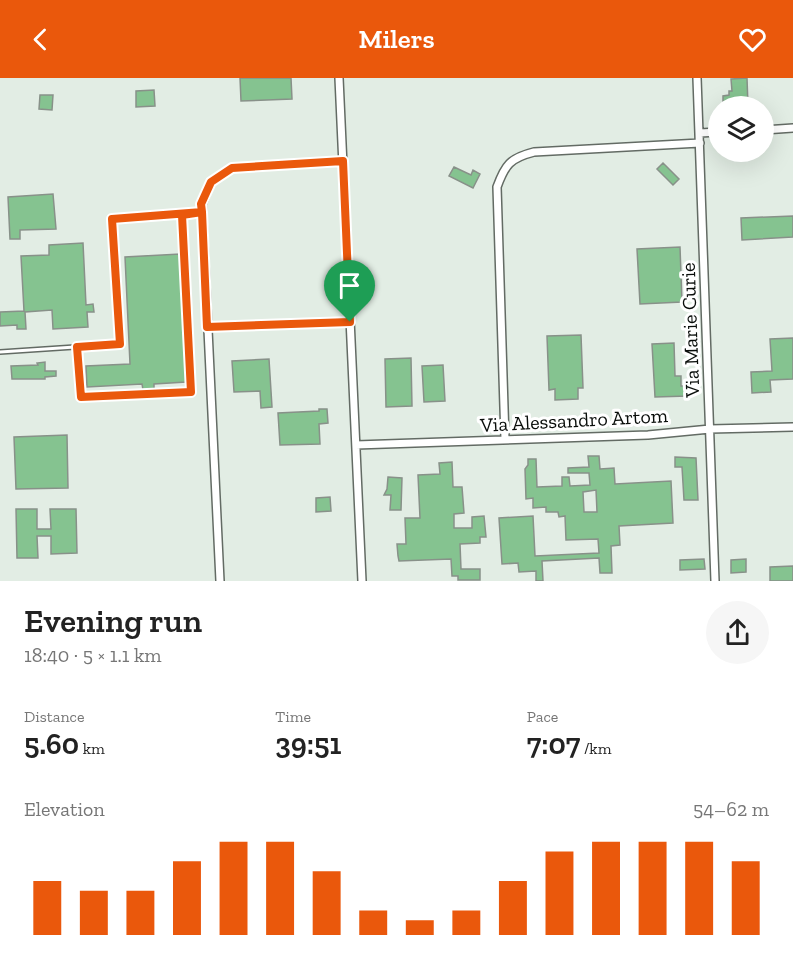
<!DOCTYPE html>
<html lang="en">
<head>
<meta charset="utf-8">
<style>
	:root { --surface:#fff; --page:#f6f6f6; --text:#222; --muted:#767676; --accent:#ea580c }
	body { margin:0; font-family:"Zilla Slab",serif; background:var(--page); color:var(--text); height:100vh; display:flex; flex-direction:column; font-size:22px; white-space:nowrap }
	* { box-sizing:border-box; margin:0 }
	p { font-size:20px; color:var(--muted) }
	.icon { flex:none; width:33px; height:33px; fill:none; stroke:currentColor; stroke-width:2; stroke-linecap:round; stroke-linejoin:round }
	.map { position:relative; height:503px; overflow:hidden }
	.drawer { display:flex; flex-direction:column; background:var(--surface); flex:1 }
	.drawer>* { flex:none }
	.buttons { position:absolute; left:708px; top:18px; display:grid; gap:12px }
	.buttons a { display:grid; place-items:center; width:66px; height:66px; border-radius:50%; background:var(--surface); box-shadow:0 6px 24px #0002; font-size:30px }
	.pin { position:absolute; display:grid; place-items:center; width:51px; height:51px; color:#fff; margin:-62px -26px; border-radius:50% 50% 50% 0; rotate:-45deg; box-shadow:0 0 6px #0007 }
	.pin .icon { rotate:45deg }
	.round { display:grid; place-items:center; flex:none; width:63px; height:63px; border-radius:32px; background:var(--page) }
	.head { display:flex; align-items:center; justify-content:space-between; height:102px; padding:0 24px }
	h1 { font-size:33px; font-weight:600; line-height:45px }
	.figures { display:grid; grid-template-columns:repeat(3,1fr); gap:9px; height:102px; padding:6px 24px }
	.figures div { display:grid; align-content:center }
	.figures b { font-size:30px; font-weight:600 }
	.figures small { font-size:16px; font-weight:400 }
	.figures p { font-size:16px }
	.chart { height:168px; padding:12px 24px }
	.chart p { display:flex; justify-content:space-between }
	.chart svg { width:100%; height:108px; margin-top:6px; stroke:var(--accent); stroke-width:6 }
	header { display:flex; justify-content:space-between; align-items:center; height:78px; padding:0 24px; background:var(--accent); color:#fff; font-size:27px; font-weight:600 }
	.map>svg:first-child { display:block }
	.building { fill:#85c390; stroke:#889189; stroke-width:1.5; fill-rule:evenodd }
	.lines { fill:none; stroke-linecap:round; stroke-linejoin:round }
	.lane-casing { stroke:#636b64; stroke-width:6 }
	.street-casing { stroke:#636b64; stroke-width:10 }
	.lane { stroke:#fff; stroke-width:3 }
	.street { stroke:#fff; stroke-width:7 }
	.route-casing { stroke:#fff; stroke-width:12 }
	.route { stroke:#ea580c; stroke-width:8 }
	.labels { text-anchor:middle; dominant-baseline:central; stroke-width:6; stroke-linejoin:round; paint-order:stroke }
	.street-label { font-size:20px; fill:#090d0a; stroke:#fff }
</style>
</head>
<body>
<header><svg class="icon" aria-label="back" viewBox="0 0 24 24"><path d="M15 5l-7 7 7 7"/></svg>Milers<svg class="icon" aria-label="heart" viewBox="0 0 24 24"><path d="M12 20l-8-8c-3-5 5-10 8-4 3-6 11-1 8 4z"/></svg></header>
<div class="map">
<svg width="793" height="503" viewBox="0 0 793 503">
	<rect width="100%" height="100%" fill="#e2ede4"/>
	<path class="building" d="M240 0H291L292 21 241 23Z
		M747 0 748 28H723V18L729 17V13H732L731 1Z
		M154 12 155 28 136 29V13Z
		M40 17H53L52 32 39 31Z
		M663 85 679 101 673 107 657 91Z
		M454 89 471 97 473 92 480 96 473 110 449 98Z
		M53 116 56 151 20 152V161H10L8 119Z
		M793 138V159L742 162 741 140Z
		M83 165 86 227 93 226 94 234H87L88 249 53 251 52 232 25 234 26 251H17V247L0 248V234L24 233 21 178 49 177V167Z
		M680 169 682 224 640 226 637 171Z
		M180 176 186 304 154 306V312H143L142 306 87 309 86 288 130 286 125 179Z
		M581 257 583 310H578V321L555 322V311L549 312 547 258Z
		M793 260V301L770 302 771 314 752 315 751 294 772 293 770 261Z
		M674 265 675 298H681V308H687L688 318 655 319 652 266Z
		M411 280 412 328 386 329 385 281Z
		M269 281 272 329 261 330 260 313 234 314 232 283Z
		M45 284V293H56V298L45 299V301H12L11 288 38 287 37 285Z
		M443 287 445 323 424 324 422 288Z
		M319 331H327L328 345 319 346 320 366 280 367 278 335 319 333Z
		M67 357 68 410 16 411 14 359Z
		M588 378H599L600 391 614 390 615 406 671 403 673 445 619 448 620 467 611 468 612 495H600L599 480 542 483 543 503H536V493L519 494 518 485 502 486 499 440 533 438 535 478 599 475 598 461 566 462 565 438 559 439 558 434H546V429L533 430V420L526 421 525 391 528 387V381H536L537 409 562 408V399H569L570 408 590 407 589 395H568V390L589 389ZM596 412 597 434H584L583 414Z
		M675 379 696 380 698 422H684L682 389H675Z
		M452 384 453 409H462L464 435 454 436V450H472V439L484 438 486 459H480V465L460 466 461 491H480V502H458V498H452L451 481 399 483 398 478 397 466H406L405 440H420L418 397 440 396 439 385Z
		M388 399 402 400 401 432H390L391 417H384L387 411Z
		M330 419 331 433 316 434V420Z
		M16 431H37V451H51L50 431H76L77 475 51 476V458H37L38 480H17Z
		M704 481 705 491 680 492V482Z
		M746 481V494L731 495V482Z
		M793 488V503H770V489Z"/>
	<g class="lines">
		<defs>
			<path id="lane" d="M208 249 348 244
				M77 269 81 319 191 314 182 137
				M0 274 120 266 112 142 201 135"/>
			<path id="street" d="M339 0 362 503
				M697 0 715 503
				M764 52 793 50
				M700 55 718 54
				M505 361 497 109C505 87 510 80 534 74L700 65
				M356 367 648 357 710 351 793 349
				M220 503 202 126 211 104 232 90 343 83"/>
		</defs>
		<use href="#lane" class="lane-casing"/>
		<use href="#street" class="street-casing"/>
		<use href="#lane" class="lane"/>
		<use href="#street" class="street"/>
	</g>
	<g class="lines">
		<defs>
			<path id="route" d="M350 244 207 249 202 134 182 137 191 314 81 319 77 269 120 266 112 141 202 134 201 126 211 104 232 90 343 83 350 244"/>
		</defs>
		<use href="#route" class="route-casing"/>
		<use href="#route" class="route"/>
	</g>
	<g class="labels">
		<g class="street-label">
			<text transform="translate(690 252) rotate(-92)">Via Marie Curie</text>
			<text transform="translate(574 342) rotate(-3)">Via Alessandro Artom</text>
		</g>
	</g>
</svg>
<div class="buttons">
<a><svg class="icon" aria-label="layers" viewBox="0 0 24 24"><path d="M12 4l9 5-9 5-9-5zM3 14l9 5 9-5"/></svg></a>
</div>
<div class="pin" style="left:350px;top:244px;background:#1e9e55"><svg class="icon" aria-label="arrive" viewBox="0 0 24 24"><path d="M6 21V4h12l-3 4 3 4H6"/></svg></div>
</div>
<section class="drawer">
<div class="head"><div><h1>Evening run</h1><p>18:40 · 5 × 1.1 km</p></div><a class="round"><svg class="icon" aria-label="share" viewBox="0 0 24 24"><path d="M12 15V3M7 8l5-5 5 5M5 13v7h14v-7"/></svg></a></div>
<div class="figures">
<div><p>Distance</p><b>5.60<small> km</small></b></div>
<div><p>Time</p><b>39:51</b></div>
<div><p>Pace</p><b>7:07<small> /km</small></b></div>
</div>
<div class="chart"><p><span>Elevation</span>54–62 m</p>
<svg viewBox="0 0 160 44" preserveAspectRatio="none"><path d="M5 44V22M15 44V26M25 44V26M35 44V14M45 44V6M55 44V6M65 44V18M75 44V34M85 44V38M95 44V34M105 44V22M115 44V10M125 44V6M135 44V6M145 44V6M155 44V14"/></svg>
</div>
</section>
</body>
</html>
